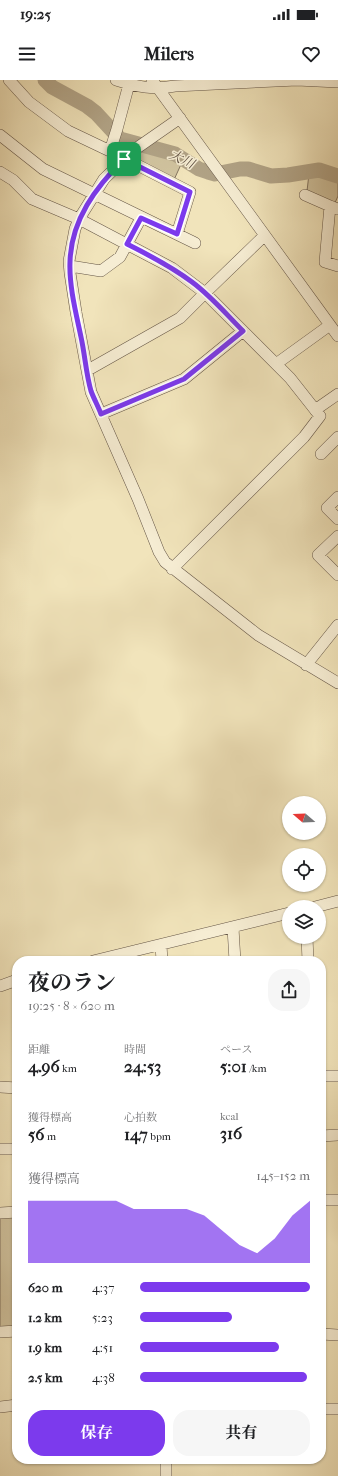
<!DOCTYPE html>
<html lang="ja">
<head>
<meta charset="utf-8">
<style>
	:root { --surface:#fff; --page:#f6f6f6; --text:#202124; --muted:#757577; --accent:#7c3aed }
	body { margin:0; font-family:"IM FELL French Canon","Noto Serif JP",serif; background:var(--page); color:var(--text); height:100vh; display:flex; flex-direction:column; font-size:15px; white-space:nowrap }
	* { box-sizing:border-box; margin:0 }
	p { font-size:13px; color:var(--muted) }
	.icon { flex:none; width:22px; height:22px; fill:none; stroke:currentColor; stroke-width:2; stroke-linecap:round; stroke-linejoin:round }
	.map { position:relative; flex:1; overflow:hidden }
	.sheet { position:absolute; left:12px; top:876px; width:314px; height:508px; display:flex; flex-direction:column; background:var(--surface); border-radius:16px; box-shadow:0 1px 3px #0004 }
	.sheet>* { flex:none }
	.needle { width:26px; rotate:289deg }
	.buttons { position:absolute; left:282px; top:716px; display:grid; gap:8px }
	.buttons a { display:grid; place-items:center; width:44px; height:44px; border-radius:50%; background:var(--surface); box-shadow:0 1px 3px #0004; font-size:20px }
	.pin { position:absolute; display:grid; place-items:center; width:34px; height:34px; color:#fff; margin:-17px; border-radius:8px; box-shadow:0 2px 6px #0006 }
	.round { display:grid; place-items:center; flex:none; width:42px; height:42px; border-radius:16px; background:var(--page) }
	.overview { display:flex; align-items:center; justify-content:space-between; height:68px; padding:0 16px }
	h1 { font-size:22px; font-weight:700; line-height:30px }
	.figures { display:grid; grid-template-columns:repeat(3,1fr); gap:6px; height:68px; padding:4px 16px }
	.figures div { display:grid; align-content:center }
	.figures b { font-size:17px; font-weight:700 }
	.figures small { font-size:11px; font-weight:400 }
	.figures p { font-size:11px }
	.chart { height:112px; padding:8px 16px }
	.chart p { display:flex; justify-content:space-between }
	.chart svg { width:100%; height:72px; margin-top:4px; fill:var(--accent); opacity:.7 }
	.primary-button { display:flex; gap:8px; margin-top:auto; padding:8px 16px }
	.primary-button a { flex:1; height:46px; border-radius:16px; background:var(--accent); color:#fff; font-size:16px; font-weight:700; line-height:46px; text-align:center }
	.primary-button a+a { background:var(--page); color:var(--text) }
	ul { padding:0 16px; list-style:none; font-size:13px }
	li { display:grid; grid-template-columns:64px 48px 1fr; align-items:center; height:30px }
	li i { height:10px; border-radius:5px; background:var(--accent) }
	.status { display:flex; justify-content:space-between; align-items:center; height:28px; padding:0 20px; background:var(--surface); direction:ltr }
	.status svg { height:11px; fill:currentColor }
	header { display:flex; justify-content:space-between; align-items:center; height:52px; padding:0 16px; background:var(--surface); font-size:18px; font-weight:700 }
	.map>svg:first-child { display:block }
	.green { fill:#d1c4a0; stroke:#837460 }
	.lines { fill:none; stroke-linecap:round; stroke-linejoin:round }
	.river { stroke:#b1a386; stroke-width:15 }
	.minor-casing { stroke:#645546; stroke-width:12 }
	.minor { stroke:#f6edd3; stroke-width:11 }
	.route-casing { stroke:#fff; stroke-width:8 }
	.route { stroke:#7c3aed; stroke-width:5 }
	.labels { text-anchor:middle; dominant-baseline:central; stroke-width:3; stroke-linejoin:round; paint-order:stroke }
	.water-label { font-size:13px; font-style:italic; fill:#605143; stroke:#f6edd3 }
</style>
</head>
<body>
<div class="status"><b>19:25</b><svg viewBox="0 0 49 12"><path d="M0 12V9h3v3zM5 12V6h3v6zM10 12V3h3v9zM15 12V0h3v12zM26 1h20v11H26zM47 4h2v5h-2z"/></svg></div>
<header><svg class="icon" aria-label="menu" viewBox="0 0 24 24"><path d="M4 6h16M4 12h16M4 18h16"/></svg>Milers<svg class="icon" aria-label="heart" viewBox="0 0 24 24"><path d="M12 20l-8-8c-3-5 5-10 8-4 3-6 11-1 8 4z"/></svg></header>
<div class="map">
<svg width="338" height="1396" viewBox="0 0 338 1396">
	<rect width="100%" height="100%" fill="#f1e4bb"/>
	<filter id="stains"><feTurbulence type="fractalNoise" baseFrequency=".005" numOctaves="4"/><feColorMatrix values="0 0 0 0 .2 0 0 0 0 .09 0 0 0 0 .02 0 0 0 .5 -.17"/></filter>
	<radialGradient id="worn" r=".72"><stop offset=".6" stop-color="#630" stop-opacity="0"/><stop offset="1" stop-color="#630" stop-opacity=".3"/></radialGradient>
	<path class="green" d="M144 67 174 75 183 80 173 102 135 83 133 76Z
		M309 94H317L338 101V116L334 125 307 111Z
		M0 1137H17V1248L0 1249Z"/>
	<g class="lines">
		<path class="river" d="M45 0 52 7 87 26 96 33 120 59 175 74 199 89 208 92 215 94 240 89H248L271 96 288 95 319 90 338 96"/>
		<defs>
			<path id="minor" d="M9 0 29 22 68 51 110 71 190 112 177 154
				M116 0C138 7 152 10 175 6L297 0 338 2
				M152 0 338 256
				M180 38 134 70 104 99 79 139 75 149 69 181 70 193 76 232 91 312 138 419 159 472 165 482 258 555 338 603
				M0 55 43 89 195 163
				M110 71 117 49 129 4
				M0 92 13 100 32 119 79 139 172 188 205 213 264 156
				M305 115 330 126
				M338 129 330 126 325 182 338 186
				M70 186 101 191 120 177 141 138
				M276 284 330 245
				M88 290 180 238 205 213 290 298 320 336 304 357 172 489
				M315 330 338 314
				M101 334 184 299 243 251
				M321 374 338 357
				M338 417 327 428 338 439
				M338 456 318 475 338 495
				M306 585 338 545
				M315 827 338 821
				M233 848 235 881
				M307 857 308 881
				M161 865 162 881
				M93 881 289 833
				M0 906 17 900
				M321 996H338
				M0 1007 17 1008
				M321 1056 338 1055
				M0 1069H17
				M321 1120H338
				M0 1133 17 1132
				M0 1252 17 1251
				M321 1254 338 1255
				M0 1327 17 1325
				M321 1329H338
				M166 1396V1379"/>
		</defs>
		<use href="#minor" class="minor-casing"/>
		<use href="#minor" class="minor"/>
	</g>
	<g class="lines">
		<defs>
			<path id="route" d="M124 79 190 112 177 154 141 138 127 164C149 175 172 187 192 202 211 216 226 234 243 251L184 299 101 334C98 326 94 319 91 311 86 294 85 275 81 257 76 233 69 206 70 182 71 140 96 107 124 79Z"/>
		</defs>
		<use href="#route" class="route-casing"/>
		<use href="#route" class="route"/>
	</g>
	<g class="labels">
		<g class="water-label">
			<text transform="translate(182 79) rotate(26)">大川</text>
		</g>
	</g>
	<rect width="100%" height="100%" filter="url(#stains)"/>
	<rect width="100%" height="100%" fill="url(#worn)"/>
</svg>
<div class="buttons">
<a><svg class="needle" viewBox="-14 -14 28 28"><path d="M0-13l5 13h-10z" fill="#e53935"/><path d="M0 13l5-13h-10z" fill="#757577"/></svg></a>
<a><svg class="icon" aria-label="locate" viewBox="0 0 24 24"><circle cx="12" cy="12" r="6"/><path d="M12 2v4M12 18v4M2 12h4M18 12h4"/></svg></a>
<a><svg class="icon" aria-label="layers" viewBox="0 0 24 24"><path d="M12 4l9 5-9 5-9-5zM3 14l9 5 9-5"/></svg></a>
</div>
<div class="pin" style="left:124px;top:79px;background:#1e9e55"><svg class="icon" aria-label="arrive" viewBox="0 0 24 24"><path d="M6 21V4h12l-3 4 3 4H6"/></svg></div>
<section class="sheet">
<div class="overview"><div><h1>夜のラン</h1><p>19:25 · 8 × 620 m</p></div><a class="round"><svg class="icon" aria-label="share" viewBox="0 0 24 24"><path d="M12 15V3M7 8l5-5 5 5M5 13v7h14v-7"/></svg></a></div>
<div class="figures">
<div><p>距離</p><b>4.96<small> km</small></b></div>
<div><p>時間</p><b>24:53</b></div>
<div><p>ペース</p><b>5:01<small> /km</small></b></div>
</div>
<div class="figures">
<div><p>獲得標高</p><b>56<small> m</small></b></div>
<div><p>心拍数</p><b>147<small> bpm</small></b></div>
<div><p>kcal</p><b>316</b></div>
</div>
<div class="chart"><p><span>獲得標高</span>145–152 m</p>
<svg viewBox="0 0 160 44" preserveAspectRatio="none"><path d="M0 44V6L10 6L20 6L30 6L40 6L50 6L60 11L70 11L80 11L90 11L100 15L110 24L120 33L130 38L140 29L150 15L160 6V44z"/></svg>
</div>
<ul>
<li><b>620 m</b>4:37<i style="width:100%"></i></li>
<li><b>1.2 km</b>5:23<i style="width:54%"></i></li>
<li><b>1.9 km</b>4:51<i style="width:82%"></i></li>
<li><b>2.5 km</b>4:38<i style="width:98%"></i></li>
</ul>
<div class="primary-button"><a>保存</a><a>共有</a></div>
</section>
</div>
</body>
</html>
